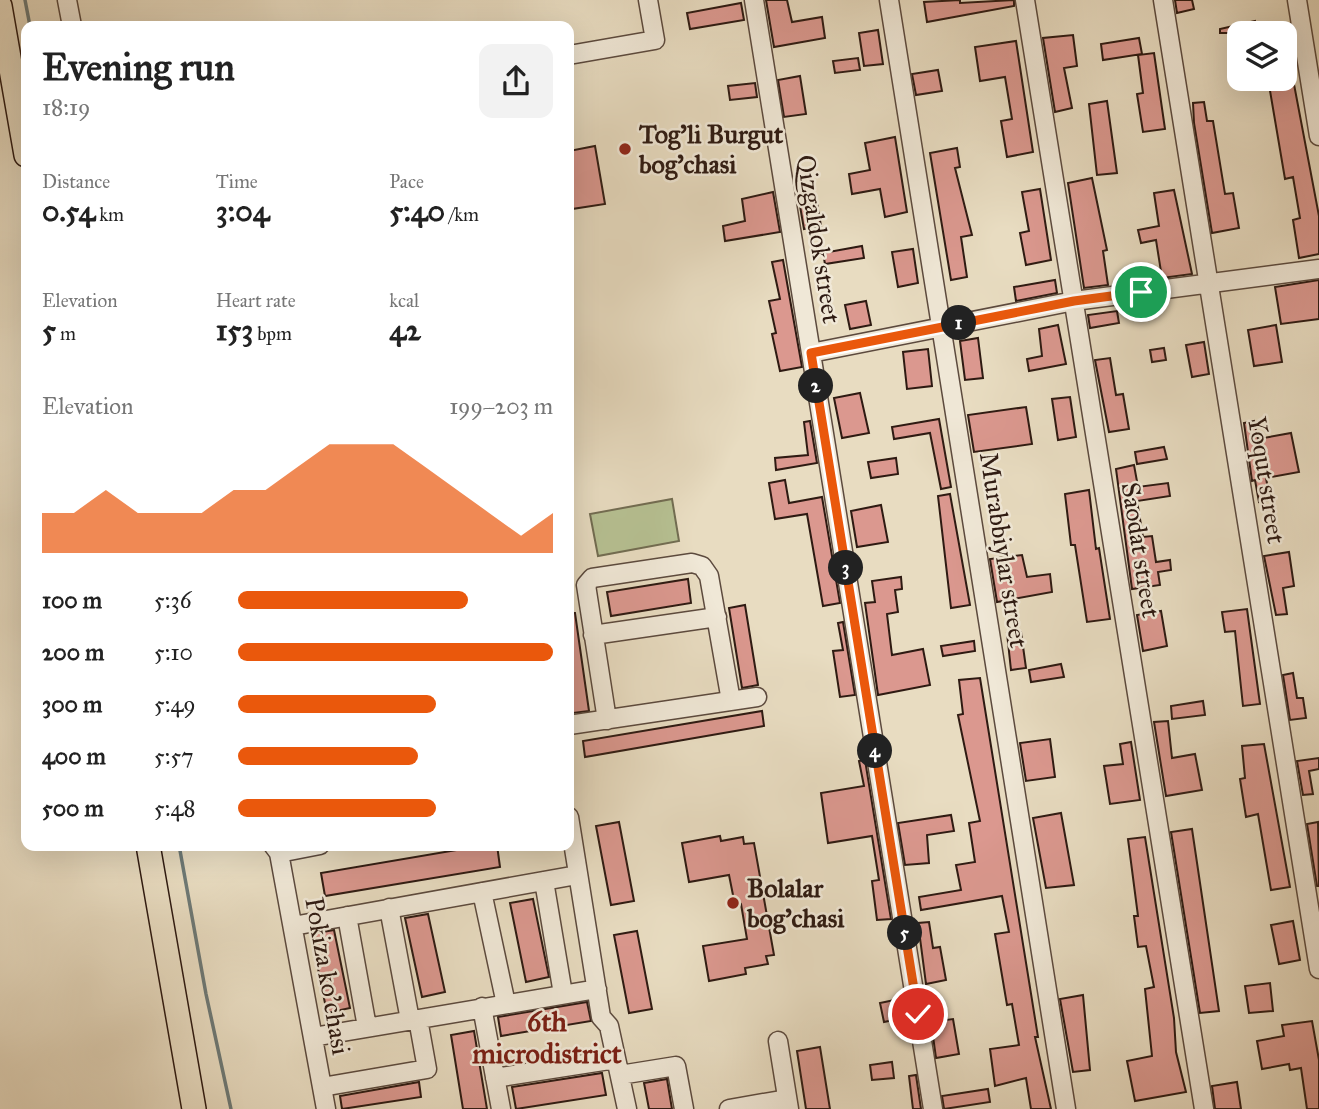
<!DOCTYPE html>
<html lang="en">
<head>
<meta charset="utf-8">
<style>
	:root { --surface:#fff; --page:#f2f2f2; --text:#222; --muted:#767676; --accent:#ea580c }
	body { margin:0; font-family:"IM FELL Great Primer",serif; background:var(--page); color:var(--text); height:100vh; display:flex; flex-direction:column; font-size:26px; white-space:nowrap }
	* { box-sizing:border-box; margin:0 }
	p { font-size:23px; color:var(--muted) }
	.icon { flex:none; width:38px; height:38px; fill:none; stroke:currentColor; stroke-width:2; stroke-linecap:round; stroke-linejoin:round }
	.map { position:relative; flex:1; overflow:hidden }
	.drawer { position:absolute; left:21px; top:21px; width:553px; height:830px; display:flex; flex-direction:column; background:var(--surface); border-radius:14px; box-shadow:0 7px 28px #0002 }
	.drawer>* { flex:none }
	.buttons { position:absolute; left:1227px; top:21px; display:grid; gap:14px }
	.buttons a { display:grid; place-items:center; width:70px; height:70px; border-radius:14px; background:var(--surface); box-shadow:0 7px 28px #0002; font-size:35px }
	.pin { position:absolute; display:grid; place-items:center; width:60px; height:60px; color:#fff; margin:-30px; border:4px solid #fff; border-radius:50%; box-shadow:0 2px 7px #0007 }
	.km { position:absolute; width:35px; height:35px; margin:-18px; border-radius:50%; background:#222; color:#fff; font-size:19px; line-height:35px; text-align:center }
	.round { display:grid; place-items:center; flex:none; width:74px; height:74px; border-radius:14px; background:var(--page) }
	.summary { display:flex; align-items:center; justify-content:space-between; height:119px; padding:0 21px }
	h1 { font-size:38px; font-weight:700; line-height:52px }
	.stats { display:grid; grid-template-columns:repeat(3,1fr); gap:10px; height:119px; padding:7px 21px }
	.stats div { display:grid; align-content:center }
	.stats b { font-size:30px; font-weight:700 }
	.stats small { font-size:19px; font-weight:400 }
	.stats p { font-size:19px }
	.chart { height:196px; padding:14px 21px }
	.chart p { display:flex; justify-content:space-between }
	.chart svg { width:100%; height:126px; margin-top:7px; fill:var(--accent); opacity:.7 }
	ul { padding:0 21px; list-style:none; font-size:23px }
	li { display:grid; grid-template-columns:112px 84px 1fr; align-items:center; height:52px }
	li i { height:18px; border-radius:9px; background:var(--accent) }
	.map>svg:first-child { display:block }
	.green { fill:#b6c092; stroke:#726d52; stroke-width:2 }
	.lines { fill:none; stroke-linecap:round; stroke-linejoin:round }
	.stream { stroke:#6e7a77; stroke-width:3.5 }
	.building { fill:#db988f; stroke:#2e1a12; stroke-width:2 }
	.minor-casing { stroke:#5c4a3e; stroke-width:21 }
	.major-casing { stroke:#2e1a12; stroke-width:26 }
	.minor { stroke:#f0e8d7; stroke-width:18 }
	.major { stroke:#e8dcc1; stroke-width:23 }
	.route-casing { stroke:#fff; stroke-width:14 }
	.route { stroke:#ea580c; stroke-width:9 }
	.poi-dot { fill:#8f2418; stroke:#f0e8d7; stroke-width:2.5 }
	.labels { text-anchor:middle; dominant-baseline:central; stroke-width:5; stroke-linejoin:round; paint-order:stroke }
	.poi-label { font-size:26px; font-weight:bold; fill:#2e1a12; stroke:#f0e8d7; text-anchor:start }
	.street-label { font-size:26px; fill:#2e1a12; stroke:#f0e8d7 }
	.neighbourhood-label { font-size:28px; font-weight:bold; fill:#7a1f14; stroke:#f0e8d7 }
</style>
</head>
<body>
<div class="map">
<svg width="1319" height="1109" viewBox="0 0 1319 1109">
	<rect width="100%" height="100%" fill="#e8dcc1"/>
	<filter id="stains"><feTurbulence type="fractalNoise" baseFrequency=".00286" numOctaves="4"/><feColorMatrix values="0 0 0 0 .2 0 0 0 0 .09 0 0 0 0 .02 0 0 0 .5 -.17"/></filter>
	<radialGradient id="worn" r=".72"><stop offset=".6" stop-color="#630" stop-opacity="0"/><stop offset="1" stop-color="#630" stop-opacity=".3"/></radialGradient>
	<path class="green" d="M672 499 679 541 598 556 590 514Z"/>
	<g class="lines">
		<path class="stream" d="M25 0 30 26
			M179 845 206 994 231 1109"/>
	</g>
	<path class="building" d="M766 0H787L792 22 822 17 825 38 774 47Z
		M960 0V3L1014 0V6L927 22 924 2Z
		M1175 0H1192L1194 9 1177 13Z
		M741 3 744 20 690 29 687 13Z
		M1255 21 1257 33H1220V29Z
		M878 30 883 64 864 66 859 33Z
		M1073 35 1077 66 1064 68 1072 108 1055 112 1043 38Z
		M1139 38 1142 54 1103 60 1101 44Z
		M1016 41 1033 152 1007 157 1001 121 1012 119 1005 77 980 81 975 47Z
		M1154 53 1165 129 1143 132 1137 94 1143 93 1138 55Z
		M858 58 860 70 835 73 833 61Z
		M938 70 942 91 916 95 912 74Z
		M800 76 806 114 784 117 778 80Z
		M1268 79H1293L1319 216V254L1299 258 1293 220 1300 218 1293 177 1285 179Z
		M755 83 757 97 730 100 728 86Z
		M1107 101 1117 173 1097 175 1089 104Z
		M1204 102 1207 121H1213L1225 194 1233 193 1239 228 1212 233 1194 123 1193 103Z
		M895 137 907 212 885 217 880 189 852 194 849 174 870 170 865 143Z
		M595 146 605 204 572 209 569 151Z
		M957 148 960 167 955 168 972 235 961 237 967 277 951 280 930 153Z
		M1092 178 1107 250 1103 251 1108 285 1084 288 1068 183Z
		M1040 189 1051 260 1026 265 1020 233 1029 231 1022 192Z
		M1174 190 1192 274 1162 278 1156 240 1141 243 1138 230 1159 226 1154 193Z
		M773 192 780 232 725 241 723 226 745 221 742 199Z
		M817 203 821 226 804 229 800 206Z
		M862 246 864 258 825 264 823 253Z
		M913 249 918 283 898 287 892 252Z
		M783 260 802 367 780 371 772 334 776 333 769 301 780 299 772 262Z
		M1055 280 1057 293 1016 301 1014 287Z
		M1319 280V319L1281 324 1275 287Z
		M866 301 871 325 850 329 845 305Z
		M1117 311 1119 323 1090 328 1088 315Z
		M1058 325 1066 364 1029 371 1027 359 1042 356 1039 329Z
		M1276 325 1282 362 1254 366 1248 330Z
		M978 338 983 378 965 380 960 341Z
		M1204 342 1209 374 1192 377 1186 345Z
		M1164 348 1166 360 1152 362 1150 350Z
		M928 349 932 386 907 389 903 352Z
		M1110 358 1116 395 1123 394 1129 429 1109 432 1095 360Z
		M860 393 869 433 842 438 834 398Z
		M1070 397 1076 437 1058 440 1052 399Z
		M1026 407 1032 444 974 452 968 415Z
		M939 419 951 487 941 489 930 433 894 439 892 427Z
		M810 421 817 463 776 470 775 458 808 455 804 422Z
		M1254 421 1258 439 1291 433 1299 472 1266 478 1270 500 1259 502 1255 480 1252 481 1244 423Z
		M1164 447 1167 459 1137 464 1135 452Z
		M896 458 898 474 871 478 868 462Z
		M1134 465 1138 487 1168 483 1170 496 1137 501 1143 537 1152 536 1156 562 1170 560 1171 570 1158 572 1160 585 1132 589 1116 469Z
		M785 480 789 503 822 497 840 603 823 606 807 514 775 519 769 483Z
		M1089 490 1096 549 1099 548 1110 619 1087 622 1075 545H1071L1065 494Z
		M950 494 970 605 951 608 938 496Z
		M881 505 888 542 857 547 851 511Z
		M1289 552 1294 586 1283 588 1287 614 1276 615 1264 556Z
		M1022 555 1027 577 1050 574 1052 592 997 602 990 559Z
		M901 577 902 589 895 590 898 612 887 614 892 655 923 649 930 685 878 695 865 603 875 602 872 581Z
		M688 579 691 603 611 616 607 592Z
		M745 605 758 685 742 688 729 608Z
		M1247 609 1260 704 1243 706 1235 631 1225 632 1222 612Z
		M1161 611 1167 646 1143 651 1137 615Z
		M569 613H575L589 711 573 713 569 681Z
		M843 622 855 695 840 697 833 651 843 650 838 623Z
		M1021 632 1026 668 1011 670 1007 633Z
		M974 641 975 651 943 656 941 646Z
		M1061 664 1064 677 1031 682 1029 670Z
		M1293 673 1297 698H1303L1306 718 1290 720 1283 675Z
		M980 678 1038 1037H1035L1051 1109H1031L1026 1078 995 1086 990 1049 1019 1045 1012 1004 1007 1005 995 934 1009 932 1002 896 921 910 919 897 961 890 956 865 975 862 969 823 980 821 958 715 963 714 959 680Z
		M1203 701 1205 715 1172 719 1171 706Z
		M762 711 764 726 585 757 583 741Z
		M1168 721 1172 758 1195 754 1202 790 1166 796 1154 722Z
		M1050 739 1055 777 1026 781 1020 743Z
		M1131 742 1140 800 1110 804 1104 766 1123 764 1120 744Z
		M1264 744 1290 887 1271 890 1258 814 1246 817 1240 779 1245 778 1242 746Z
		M1319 758V769L1309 771 1313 794 1303 795 1297 761Z
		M865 760 891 919 877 920 872 881 879 880 872 836 828 843 821 793 864 786 859 761Z
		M1061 813 1074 885 1046 888 1033 818Z
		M951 815 954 831 927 835 929 863 905 865 898 823Z
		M619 822 634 901 611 905 596 826Z
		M1318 822 1319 886H1317L1307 824Z
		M1192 829 1219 1011 1200 1013 1171 832Z
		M720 836 721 841 743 837 744 844 754 843 774 955 766 956 768 964 745 968 746 974 709 981 703 946 747 939 741 904 735 905 729 875 689 882 682 843Z
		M1145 837 1174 1018 1176 1052 1186 1092 1135 1101 1127 1061 1152 1056 1145 989 1154 987 1146 946 1138 947 1134 916H1138L1128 839Z
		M486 845H497L500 867 325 896 321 873Z
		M533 899 549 977 526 982 510 903Z
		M428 914 445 992 422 997 405 918Z
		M1293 921 1300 960 1279 964 1271 925Z
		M929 922 933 948 940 947 946 980 926 984 918 923Z
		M334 930 350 1008 327 1013 311 934Z
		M637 931 652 1009 629 1013 614 935Z
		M1270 983 1273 1011 1249 1013 1245 986Z
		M1083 995 1090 1070 1073 1072 1060 999Z
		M904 998 907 1017 884 1022 880 1003Z
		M587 1002 591 1021 501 1036 498 1017Z
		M953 1019 959 1054 936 1058 931 1022Z
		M1312 1021 1319 1060V1109H1307L1301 1068 1290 1070 1289 1064 1262 1069 1257 1041 1284 1036 1282 1025Z
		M474 1031 487 1109H463L451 1035Z
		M820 1047 830 1109H806L797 1051Z
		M892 1062 894 1078 872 1080 870 1065Z
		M602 1073 606 1095 516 1109 512 1087Z
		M916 1075 921 1109H913L909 1076Z
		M667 1079 672 1109H649L644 1083Z
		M419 1082 421 1097 342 1109 340 1096Z
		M1237 1082 1241 1109H1215L1212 1086Z
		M988 1089 990 1102 944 1109 942 1096Z"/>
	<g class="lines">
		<defs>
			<path id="minor" d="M67 0 72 26
				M754 0 933 1109
				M889 0 1066 1109
				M1025 0 1204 1109
				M1163 0 1319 969
				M1297 0 1319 136
				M569 55 655 40 648 0
				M811 353 1074 301 1319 269
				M593 635 717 617
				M607 720 586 585 592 578 692 563 702 566 709 576 731 701
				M569 725 757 697
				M569 817 601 1017 609 1026 627 1109
				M273 845 279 853 326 1109
				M279 853 320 845
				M544 881 563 994
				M482 892 506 1004
				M389 908 410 1020
				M347 916 367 1027
				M293 926 577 875
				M482 1007 501 1109
				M313 1037 597 989
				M778 1041 789 1109
				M620 1075 676 1066 684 1109
				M495 1078 616 1059
				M322 1087 427 1069 418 1019
				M729 1109 787 1099"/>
			<path id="major" d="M0 6 26 155
				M148 845 194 1109"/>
		</defs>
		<use href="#minor" class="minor-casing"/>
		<use href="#major" class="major-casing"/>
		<use href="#minor" class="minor"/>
		<use href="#major" class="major"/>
	</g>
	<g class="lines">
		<defs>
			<path id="route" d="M918 1014 811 353 1074 301 1141 292"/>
		</defs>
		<use href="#route" class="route-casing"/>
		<use href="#route" class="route"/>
	</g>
	<g class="poi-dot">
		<circle cx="625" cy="149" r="7"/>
		<circle cx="733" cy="903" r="7"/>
	</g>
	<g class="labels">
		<g class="poi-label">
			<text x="639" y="134">Tog'li Burgut<tspan x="639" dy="30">bog'chasi</tspan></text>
			<text x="747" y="888">Bolalar<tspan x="747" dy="30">bog'chasi</tspan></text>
		</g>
		<g class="street-label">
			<text transform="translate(819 239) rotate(81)">Qizgaldok street</text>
			<text transform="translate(1267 480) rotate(81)">Yoqut street</text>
			<text transform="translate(1004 550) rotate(81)">Murabbiylar street</text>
			<text transform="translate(1141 550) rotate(81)">Saodat street</text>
			<text transform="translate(328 976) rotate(80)">Pokiza ko'chasi</text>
		</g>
		<g class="neighbourhood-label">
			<text x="547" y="1021">6th<tspan x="547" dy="32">microdistrict</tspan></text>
		</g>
	</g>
	<rect width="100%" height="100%" filter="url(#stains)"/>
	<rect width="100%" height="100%" fill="url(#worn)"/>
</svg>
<div class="buttons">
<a><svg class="icon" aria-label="layers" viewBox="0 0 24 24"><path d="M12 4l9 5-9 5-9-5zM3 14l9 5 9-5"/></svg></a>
</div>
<div class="pin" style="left:1141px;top:292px;background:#1e9e55"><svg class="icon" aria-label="arrive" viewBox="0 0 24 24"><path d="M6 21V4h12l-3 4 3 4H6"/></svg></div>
<div class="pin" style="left:918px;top:1014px;background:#d93025"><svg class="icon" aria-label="check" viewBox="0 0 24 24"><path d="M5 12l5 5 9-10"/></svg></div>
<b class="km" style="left:959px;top:323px">1</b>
<b class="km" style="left:816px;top:386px">2</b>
<b class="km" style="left:846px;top:568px">3</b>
<b class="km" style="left:875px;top:751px">4</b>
<b class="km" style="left:905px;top:933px">5</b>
<section class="drawer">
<div class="summary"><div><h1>Evening run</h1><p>18:19</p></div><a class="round"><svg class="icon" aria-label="share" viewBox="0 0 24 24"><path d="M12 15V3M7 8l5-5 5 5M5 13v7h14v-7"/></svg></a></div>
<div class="stats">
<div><p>Distance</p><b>0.54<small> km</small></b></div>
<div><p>Time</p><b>3:04</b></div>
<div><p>Pace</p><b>5:40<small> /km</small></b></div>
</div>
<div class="stats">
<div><p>Elevation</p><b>5<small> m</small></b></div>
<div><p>Heart rate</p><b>153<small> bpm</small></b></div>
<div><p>kcal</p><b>42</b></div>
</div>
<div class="chart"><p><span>Elevation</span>199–203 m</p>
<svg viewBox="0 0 160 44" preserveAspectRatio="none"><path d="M0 44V30L10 30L20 22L30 30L40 30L50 30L60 22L70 22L80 14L90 6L100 6L110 6L120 14L130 22L140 30L150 38L160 30V44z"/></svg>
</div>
<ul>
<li><b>100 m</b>5:36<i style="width:73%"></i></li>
<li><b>200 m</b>5:10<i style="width:100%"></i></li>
<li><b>300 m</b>5:49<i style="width:63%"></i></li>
<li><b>400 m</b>5:57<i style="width:57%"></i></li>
<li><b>500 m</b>5:48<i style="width:63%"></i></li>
</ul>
</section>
</div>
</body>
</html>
